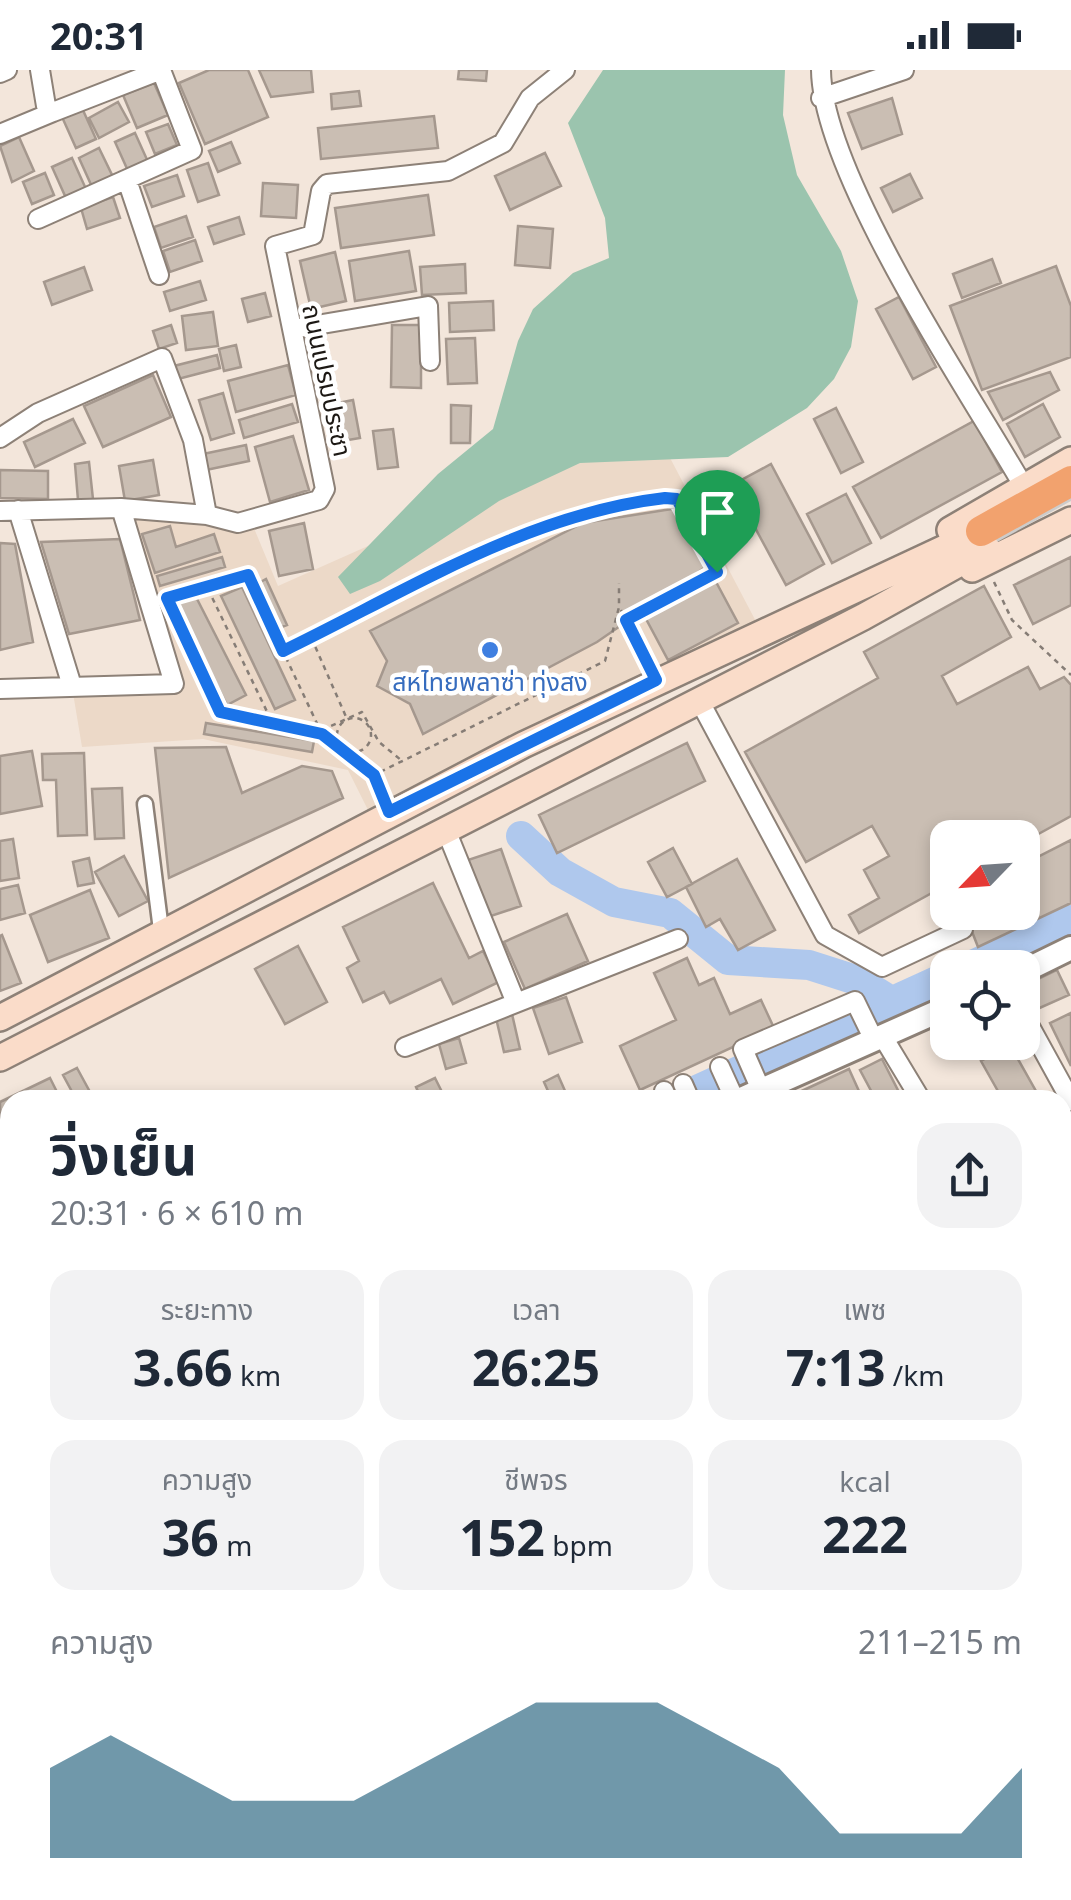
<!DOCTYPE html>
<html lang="th">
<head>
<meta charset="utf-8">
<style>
	:root { --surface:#fff; --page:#f2f2f3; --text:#1f2937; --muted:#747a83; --accent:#356d87 }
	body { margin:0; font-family:"Noto Sans","Noto Sans Thai",sans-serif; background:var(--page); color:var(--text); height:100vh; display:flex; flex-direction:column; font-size:38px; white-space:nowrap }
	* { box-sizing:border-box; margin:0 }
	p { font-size:32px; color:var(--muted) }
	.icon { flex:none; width:55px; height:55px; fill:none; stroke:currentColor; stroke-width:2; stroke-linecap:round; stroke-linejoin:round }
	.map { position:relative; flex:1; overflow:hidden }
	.panel { position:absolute; left:0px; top:1020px; width:1072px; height:810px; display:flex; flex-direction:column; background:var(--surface); border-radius:30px 30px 0 0; box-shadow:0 5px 15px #0003 }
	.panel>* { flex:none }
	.needle { width:65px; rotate:245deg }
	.buttons { position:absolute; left:930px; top:750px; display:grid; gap:20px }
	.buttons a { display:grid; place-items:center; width:110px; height:110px; border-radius:20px; background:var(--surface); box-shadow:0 5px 15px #0003; font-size:50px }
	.pin { position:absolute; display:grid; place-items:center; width:85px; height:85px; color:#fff; margin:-102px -42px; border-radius:50% 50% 50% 0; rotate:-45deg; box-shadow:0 0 10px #0007 }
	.pin .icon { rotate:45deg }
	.round { display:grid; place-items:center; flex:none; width:105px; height:105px; border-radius:30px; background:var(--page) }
	.overview { display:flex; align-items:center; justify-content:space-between; height:170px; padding:0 50px }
	h1 { font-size:55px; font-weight:700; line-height:75px }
	.figures { display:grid; grid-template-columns:repeat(3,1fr); gap:15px; height:170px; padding:10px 50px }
	.figures div { display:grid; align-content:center; border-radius:25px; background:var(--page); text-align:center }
	.figures b { font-size:50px; font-weight:700 }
	.figures small { font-size:28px; font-weight:400 }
	.figures p { font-size:28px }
	.chart { height:280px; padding:20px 50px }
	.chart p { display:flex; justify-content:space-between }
	.chart svg { width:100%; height:180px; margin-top:10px; fill:var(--accent); opacity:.7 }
	.status { display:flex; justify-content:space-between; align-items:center; height:70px; padding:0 50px; background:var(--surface); direction:ltr }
	.status svg { height:28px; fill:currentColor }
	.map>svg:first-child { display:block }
	.built { fill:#ecd9c8 }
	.green { fill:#9bc4ae }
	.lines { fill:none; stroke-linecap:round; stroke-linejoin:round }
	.river { stroke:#afc8ed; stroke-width:30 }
	.building { fill:#cabeb3; stroke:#a5988e; stroke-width:2.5 }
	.pedestrian-casing { stroke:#8d8177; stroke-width:19 }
	.minor-casing { stroke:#8d8177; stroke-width:22 }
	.tertiary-casing { stroke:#8d8177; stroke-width:28 }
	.secondary-casing { stroke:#8d8177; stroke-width:30 }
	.trunk-casing { stroke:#cdcccb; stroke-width:35 }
	.path { stroke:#867d76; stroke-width:2.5; stroke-dasharray:5 5; stroke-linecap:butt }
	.pedestrian { stroke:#fff; stroke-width:14 }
	.minor { stroke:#fff; stroke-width:18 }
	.tertiary { stroke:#fff; stroke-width:22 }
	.secondary { stroke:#fadcc9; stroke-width:25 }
	.trunk { stroke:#f2a26e; stroke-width:30 }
	.route-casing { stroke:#fff; stroke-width:20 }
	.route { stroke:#1a73e8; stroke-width:12 }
	.shop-dot { fill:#3f7fe0; stroke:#fff; stroke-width:4 }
	.labels { text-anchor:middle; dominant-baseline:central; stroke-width:9; stroke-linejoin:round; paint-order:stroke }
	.street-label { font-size:25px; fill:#1c1814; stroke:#fff }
	.shop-label { font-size:25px; fill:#366cbe; stroke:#fff }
</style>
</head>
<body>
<div class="status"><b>20:31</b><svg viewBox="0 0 49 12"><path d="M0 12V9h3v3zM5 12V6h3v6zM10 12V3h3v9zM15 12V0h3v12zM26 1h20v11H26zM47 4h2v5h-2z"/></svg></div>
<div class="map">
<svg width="1071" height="1830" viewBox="0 0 1071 1830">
	<rect width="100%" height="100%" fill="#f3e6db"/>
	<path class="built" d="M658 365 761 561 373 750 348 700 203 669 82 677 72 617 173 614 121 438 251 451 278 516 559 391Z"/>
	<path class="green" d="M603 0H785L783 45 797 105 841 181 858 231 851 277 834 309 807 338 728 387 580 393 499 431 380 511 350 524 338 507 438 404 493 359 518 271 533 239 573 203 609 188 605 148 568 53Z
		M1071 1767V1830H894L907 1820H1062L1063 1768Z"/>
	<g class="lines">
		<path class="river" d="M521 766 560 802 614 832 670 843 728 890 809 895 859 911 891 931
			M966 898 1071 850
			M675 1030 948 906
			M0 1321 10 1317"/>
	</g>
	<path class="building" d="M209 0H248L268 47 205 74 179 13Z
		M259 0H311L313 22 271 27Z
		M459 0H487L486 11 458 9Z
		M154 13 168 45 137 58 123 25Z
		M359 21 361 36 332 39 331 24Z
		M892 28 902 64 862 79 848 43Z
		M118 32 129 52 99 68 89 48Z
		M82 38 96 69 76 78 62 47Z
		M434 46 438 78 321 89 318 58Z
		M168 54 177 75 155 84 146 62Z
		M135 63 149 94 129 103 115 72Z
		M19 67 34 101 12 112 0 76Z
		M231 72 240 93 218 102 209 81Z
		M99 78 114 109 93 119 79 88Z
		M545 83 561 116 510 140 495 106Z
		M72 88 86 119 66 128 52 97Z
		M208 93 219 125 198 132 187 100Z
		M45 103 54 125 32 134 23 112Z
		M910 104 922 128 893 142 881 118Z
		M177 105 184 126 152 137 144 116Z
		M263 113 298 115 296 148 261 146Z
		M428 125 434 165 341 178 335 138Z
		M113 127 120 148 87 159 81 138Z
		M186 146 193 167 161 178 154 157Z
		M239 147 244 164 214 174 208 157Z
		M518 156 553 159 550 198 515 195Z
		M195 170 202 191 170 202 163 181Z
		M409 181 416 221 355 231 349 191Z
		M335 182 346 231 311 239 300 191Z
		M992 189 1001 213 962 228 953 204Z
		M465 194 466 223 422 225 420 197Z
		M1056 196 1071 236V287L982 320 950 236Z
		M84 197 92 220 52 235 44 212Z
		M200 211 206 230 170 241 164 222Z
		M265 223 271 246 248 252 242 229Z
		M899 227 936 297 913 309 876 239Z
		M493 231 494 260 450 262 449 233Z
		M213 242 218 276 186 280 182 246Z
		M171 255 177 273 159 279 153 261Z
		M392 255H421V318L391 317Z
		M475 268 477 313 448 314 446 269Z
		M236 275 241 297 224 301 219 279Z
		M217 285 220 298 178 309 174 296Z
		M288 295 296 325 236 342 228 311Z
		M1050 302 1059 320 1003 350 988 322Z
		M153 305 171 347 103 377 84 336Z
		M223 323 234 363 211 370 199 330Z
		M353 330 360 368 330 373 323 336Z
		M292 334 298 352 244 368 239 350Z
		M1043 334 1060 367 1025 387 1007 354Z
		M451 335 471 336 470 373H451Z
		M836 338 863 392 841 403 814 349Z
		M73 349 85 373 35 397 24 372Z
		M974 351 1002 402 881 468 853 417Z
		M393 359 398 397 378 399 373 361Z
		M293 366 309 420 270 432 255 377Z
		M246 375 249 391 206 400 203 384Z
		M153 390 159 425 125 431 119 396Z
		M89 392 93 429 78 430 75 394Z
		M771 394 824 494 786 515 732 415Z
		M0 400 48 401V429L0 428Z
		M846 424 871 473 832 493 807 444Z
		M678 438 707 496 597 572 423 664 410 634 377 616 387 591 370 561 583 453Z
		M304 453 313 499 279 506 269 461Z
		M170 456 176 477 214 464 220 482 155 503 142 464Z
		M120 469 140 550 69 564 41 472Z
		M0 473 15 474 33 572 0 580Z
		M222 487 225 497 160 516 157 506Z
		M1071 487V535L1033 554 1014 515Z
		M266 509 287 555 277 559 257 514Z
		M715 510 738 553 668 590 645 547Z
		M984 516 1011 567 942 606 957 634 1028 597 1040 619 1064 607 1071 615V746L1022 773V768H948V814L859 863 849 845 879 828 864 800 889 786 872 756 806 792 745 682 878 608 864 582Z
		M242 517 295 630 275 639 221 526Z
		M195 525 246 625 227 635 176 535Z
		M206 653 314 671 312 682 204 664Z
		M687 673 705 711 557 783 539 745Z
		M226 677 242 723 302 696 332 701 343 728 169 808 155 678Z
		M32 681 42 736 0 744V686Z
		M84 683 87 765 58 766 56 710H43L42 684Z
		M122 718 124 768 95 769 92 719Z
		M13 769 19 808 0 811V771Z
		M1071 770V833L978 877 971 859 1004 842H1022V795Z
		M673 778 692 814 667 827 648 792Z
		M501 779 521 836 488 847 468 790Z
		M124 786 148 831 119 846 95 802Z
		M89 788 94 813 78 816 73 792Z
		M737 789 775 860 738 880 720 849 706 857 686 817Z
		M433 813 469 888 483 881 499 912 453 934 441 909 390 933 384 922 363 932 347 898 359 891 343 857Z
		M18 815 25 843 0 850V819Z
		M90 820 109 868 48 892 30 845Z
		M567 844 588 891 525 919 504 872Z
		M2 865 21 913 0 921V866Z
		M298 876 327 932 285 954 255 899Z
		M687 888 699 915 714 908 730 944 761 930 774 958 640 1020 620 976 676 950 654 903Z
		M1057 900 1069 925 1035 940 1024 916Z
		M566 927 582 972 549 984 533 938Z
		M1071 943V996L1050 953Z
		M512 944 520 979 504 982 496 948Z
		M459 968 466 993 446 999 439 974Z
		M1010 975 1041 1030H1003L981 991Z
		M882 989 903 1030H876L860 1000Z
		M77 998 90 1022 76 1029 63 1005Z
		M849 999 863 1030H795L793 1025Z
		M558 1005 569 1030H552L544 1012Z
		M50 1008 61 1030H10V1076L0 1081V1032Z
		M435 1008 446 1030H422L416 1017Z
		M1062 1069 1071 1084V1103L1062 1108Z
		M1071 1114V1150L1062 1135V1119Z
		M10 1140V1164L0 1168V1145Z
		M1062 1159 1071 1175V1196L1062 1201Z
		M10 1365V1407L9 1408 0 1387V1370Z
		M0 1405 10 1425V1494L0 1498Z
		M1071 1416V1456L1062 1443V1421Z
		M1071 1479V1526L1069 1528 1062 1520V1486Z
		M0 1501 5 1514 10 1512V1592L0 1596Z
		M1062 1580 1071 1598V1668L1062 1670Z
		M10 1618V1706L0 1686V1622Z
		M1071 1691V1729L1062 1730V1692Z
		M66 1820H153L157 1830H71Z
		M369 1820H403L407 1830H373Z
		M432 1820H470L474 1830H436Z
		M803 1820H836L842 1830H786Z"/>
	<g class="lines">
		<defs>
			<path id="pedestrian" d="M145 734 161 860"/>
			<path id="minor" d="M40 0 46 36 53 42 161 0
				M821 0C822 104 968 320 1024 417
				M0 3 7 0
				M821 28 904 0
				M0 64 53 42
				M127 110 159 205
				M38 149 192 80 161 0
				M293 259 428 236 430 291
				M0 368 38 343 162 288 193 370 207 445
				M18 440 72 616
				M0 441 121 438 207 445 238 453 319 430 325 419 275 176 313 165 321 121 327 114 448 101 503 73 530 28 565 0
				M0 619 174 614 121 438
				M699 630 825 865 882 897 963 859
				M446 760 516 933 678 869
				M1022 942 1071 1031
				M883 967 921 1030
				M405 977 516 933
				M720 997 735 1030
				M683 1014 690 1030
				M761 1020 743 979 855 931 874 970
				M664 1021 668 1030
				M0 1289 10 1285
				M1062 1549 1071 1542
				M1062 1565 1071 1582
				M0 1614 10 1610
				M1062 1687 1071 1685
				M703 1820 707 1830
				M749 1830 766 1820"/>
			<path id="tertiary" d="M1022 902 1071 878
				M739 1030 948 937
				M0 1348 10 1344"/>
			<path id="secondary" d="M950 460 1071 390
				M972 499 1071 450
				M0 948 523 675 981 461
				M0 988 863 547 987 478
				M0 1721 10 1741
				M0 1786 10 1805
				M50 1820 55 1830"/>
			<path id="trunk" d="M981 461 1071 411"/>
		</defs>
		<use href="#pedestrian" class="pedestrian-casing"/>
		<use href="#minor" class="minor-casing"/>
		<use href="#tertiary" class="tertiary-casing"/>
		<use href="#secondary" class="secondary-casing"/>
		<use href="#trunk" class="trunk-casing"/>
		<path class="path" d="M994 512 1012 550 1071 605
			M208 519 272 652
			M621 540 649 595
			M311 567C408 519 568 419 677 429L717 502 626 550
			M285 580 311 567 347 649
			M337 665a17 17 0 1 1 34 0a17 17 0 1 1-34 0Z
			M322 660 362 642 379 672 401 690
			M322 664 247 505 167 528 220 643 322 664 374 705
			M383 726 374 705 605 591 619 537V513"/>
		<use href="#pedestrian" class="pedestrian"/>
		<use href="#minor" class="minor"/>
		<use href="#tertiary" class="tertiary"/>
		<use href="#secondary" class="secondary"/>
		<use href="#trunk" class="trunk"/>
	</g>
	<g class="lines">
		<defs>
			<path id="route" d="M665 428 677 429 717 502 626 550 656 610 389 742 374 705 322 664 220 642 167 528 248 505 283 581C407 521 527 444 665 428Z"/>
		</defs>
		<use href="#route" class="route-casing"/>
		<use href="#route" class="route"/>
	</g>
	<circle class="shop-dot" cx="490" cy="580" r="10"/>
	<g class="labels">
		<g class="street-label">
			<text transform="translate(328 310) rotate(78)">ถนนเปรมประชา</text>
		</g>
		<g class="shop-label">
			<text x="490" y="611">สหไทยพลาซ่า ทุ่งสง</text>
		</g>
	</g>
</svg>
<div class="buttons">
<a><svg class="needle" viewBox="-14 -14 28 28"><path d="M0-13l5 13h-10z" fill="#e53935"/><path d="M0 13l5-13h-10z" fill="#747a83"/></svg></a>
<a><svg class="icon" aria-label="locate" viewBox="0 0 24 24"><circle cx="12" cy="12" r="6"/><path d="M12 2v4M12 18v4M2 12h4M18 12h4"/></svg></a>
</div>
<div class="pin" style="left:717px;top:502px;background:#1e9e55"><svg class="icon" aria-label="arrive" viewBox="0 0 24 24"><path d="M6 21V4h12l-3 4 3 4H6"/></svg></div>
<section class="panel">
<div class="overview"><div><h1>วิ่งเย็น</h1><p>20:31 · 6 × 610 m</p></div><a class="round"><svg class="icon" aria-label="share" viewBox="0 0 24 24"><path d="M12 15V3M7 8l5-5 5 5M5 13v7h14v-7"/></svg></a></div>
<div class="figures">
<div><p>ระยะทาง</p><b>3.66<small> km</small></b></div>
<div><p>เวลา</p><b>26:25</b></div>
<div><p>เพซ</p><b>7:13<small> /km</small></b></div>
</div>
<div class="figures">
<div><p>ความสูง</p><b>36<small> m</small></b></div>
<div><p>ชีพจร</p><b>152<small> bpm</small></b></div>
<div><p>kcal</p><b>222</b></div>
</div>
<div class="chart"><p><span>ความสูง</span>211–215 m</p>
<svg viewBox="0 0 160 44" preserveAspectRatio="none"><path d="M0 44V22L10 14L20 22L30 30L40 30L50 30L60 22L70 14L80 6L90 6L100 6L110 14L120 22L130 38L140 38L150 38L160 22V44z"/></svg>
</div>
</section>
</div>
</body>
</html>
